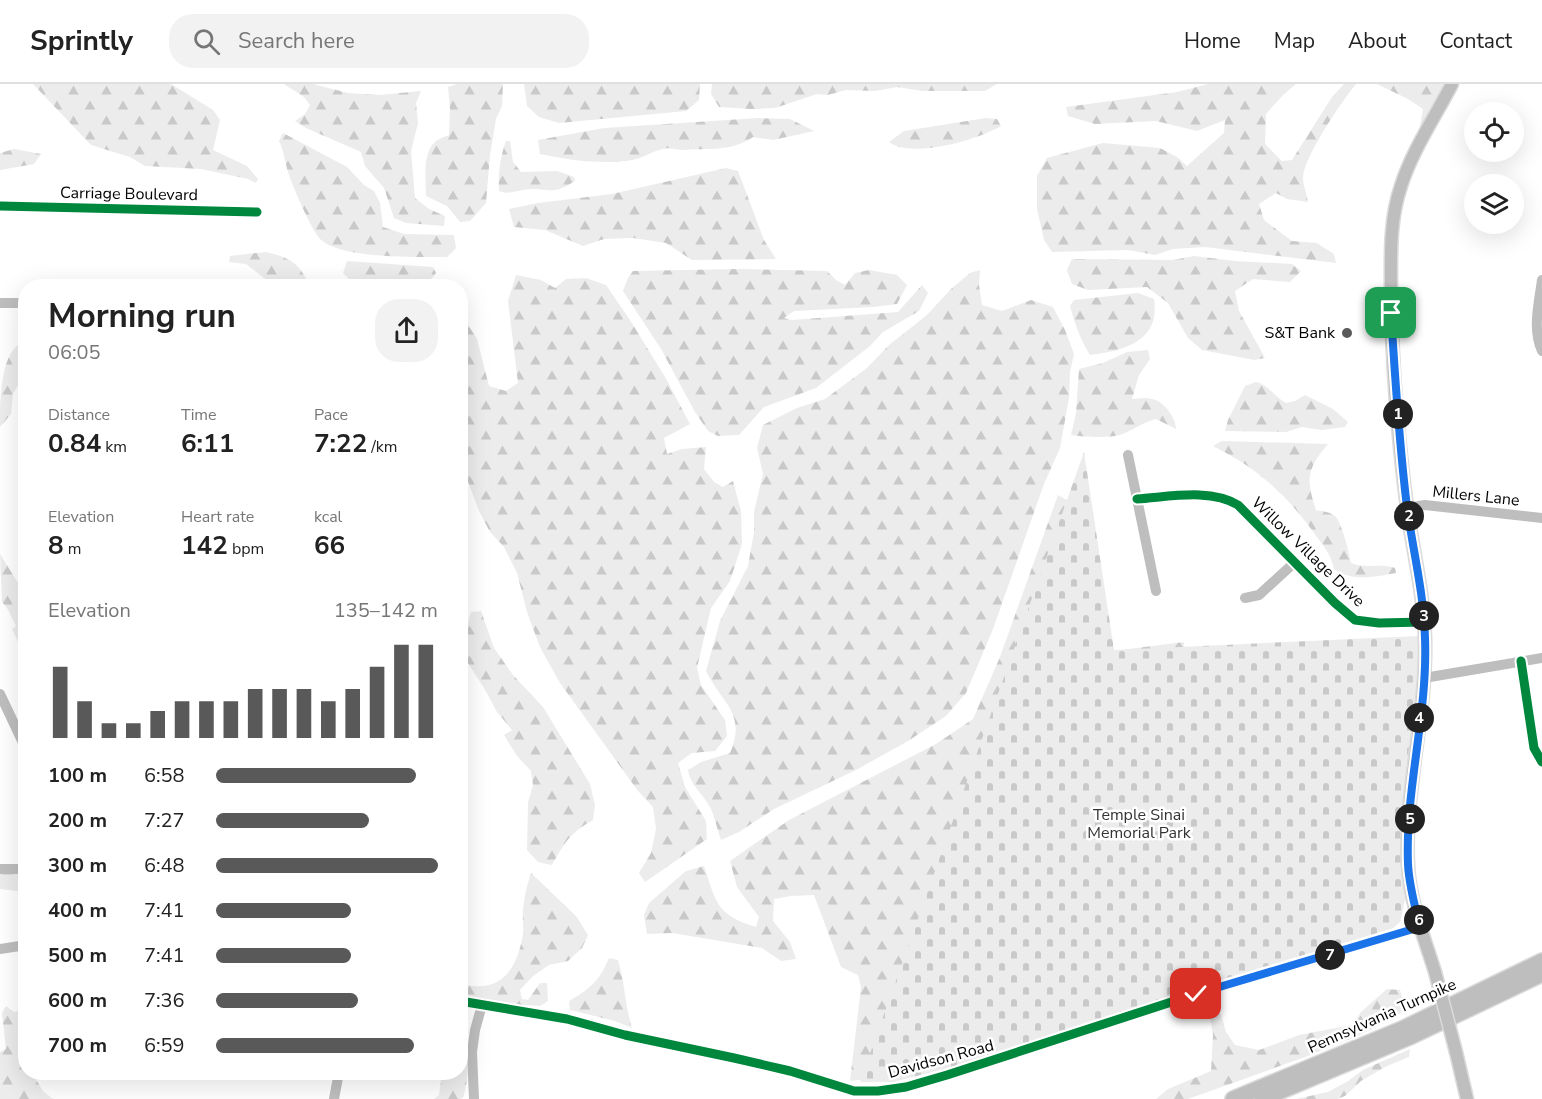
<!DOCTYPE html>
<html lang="en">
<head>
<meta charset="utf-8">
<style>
	:root { --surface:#fff; --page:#f2f2f2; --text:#222; --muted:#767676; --line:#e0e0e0; --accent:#595959 }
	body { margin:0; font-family:"Nunito Sans",sans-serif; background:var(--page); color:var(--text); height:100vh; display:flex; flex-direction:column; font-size:22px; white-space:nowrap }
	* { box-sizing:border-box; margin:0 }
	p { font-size:20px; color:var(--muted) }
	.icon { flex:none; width:33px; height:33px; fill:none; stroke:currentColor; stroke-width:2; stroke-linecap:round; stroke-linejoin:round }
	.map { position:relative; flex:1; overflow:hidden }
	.drawer { position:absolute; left:18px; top:195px; width:450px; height:801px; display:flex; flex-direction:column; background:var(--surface); border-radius:24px; box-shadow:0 6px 24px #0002 }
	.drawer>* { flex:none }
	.buttons { position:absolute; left:1464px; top:18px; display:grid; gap:12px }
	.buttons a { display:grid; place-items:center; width:60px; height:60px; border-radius:50%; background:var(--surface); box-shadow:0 6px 24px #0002; font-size:30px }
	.pin { position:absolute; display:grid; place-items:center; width:51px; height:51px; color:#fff; margin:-26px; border-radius:12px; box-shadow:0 3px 9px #0006 }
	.km { position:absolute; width:30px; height:30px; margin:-15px; border-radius:50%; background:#222; color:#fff; font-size:16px; line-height:30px; text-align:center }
	.round { display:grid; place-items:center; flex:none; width:63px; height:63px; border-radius:24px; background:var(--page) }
	.headline { display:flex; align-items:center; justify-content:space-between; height:102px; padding:0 30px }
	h1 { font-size:33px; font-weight:700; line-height:45px }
	.metrics { display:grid; grid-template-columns:repeat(3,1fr); gap:9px; height:102px; padding:6px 30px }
	.metrics div { display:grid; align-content:center }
	.metrics b { font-size:26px; font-weight:700 }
	.metrics small { font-size:16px; font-weight:400 }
	.metrics p { font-size:16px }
	.chart { height:168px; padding:12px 30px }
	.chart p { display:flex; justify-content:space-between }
	.chart svg { width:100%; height:108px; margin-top:6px; stroke:var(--accent); stroke-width:6 }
	ul { padding:0 30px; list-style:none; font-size:20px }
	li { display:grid; grid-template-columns:96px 72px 1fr; align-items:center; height:45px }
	li i { height:15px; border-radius:8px; background:var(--accent) }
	header { display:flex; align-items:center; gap:36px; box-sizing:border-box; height:84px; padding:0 30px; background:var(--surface); border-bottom:2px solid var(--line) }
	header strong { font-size:28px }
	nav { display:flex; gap:33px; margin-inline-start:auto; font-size:21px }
	.search { width:420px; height:54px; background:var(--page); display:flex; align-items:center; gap:15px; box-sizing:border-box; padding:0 21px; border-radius:24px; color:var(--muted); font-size:22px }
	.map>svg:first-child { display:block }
	.forest { fill:url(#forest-firs) }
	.cemetery { fill:url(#cemetery-stones) }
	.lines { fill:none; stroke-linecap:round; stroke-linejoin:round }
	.major-casing { stroke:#dbdbdb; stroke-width:15 }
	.highway-casing { stroke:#dbdbdb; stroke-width:18 }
	.minor { stroke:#bebebe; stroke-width:10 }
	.major { stroke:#bebebe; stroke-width:12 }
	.highway { stroke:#bebebe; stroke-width:15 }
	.major-bridge-casing { stroke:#dbdbdb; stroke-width:15; stroke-linecap:butt }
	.major-bridge { stroke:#bebebe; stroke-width:12 }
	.cycleway-casing { stroke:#fff; stroke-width:13 }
	.cycleway { stroke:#00873e; stroke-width:9 }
	.route-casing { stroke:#fff; stroke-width:12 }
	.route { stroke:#1a73e8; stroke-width:8 }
	.poi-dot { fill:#595959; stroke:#fff; stroke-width:2 }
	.labels { text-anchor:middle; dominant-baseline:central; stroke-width:5; stroke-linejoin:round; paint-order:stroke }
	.street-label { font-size:16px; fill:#000; stroke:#fff }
	.poi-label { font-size:16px; fill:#000; stroke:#fff; text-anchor:end }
	.park-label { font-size:16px; fill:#333; stroke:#fff }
</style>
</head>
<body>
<header>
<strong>Sprintly</strong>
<div class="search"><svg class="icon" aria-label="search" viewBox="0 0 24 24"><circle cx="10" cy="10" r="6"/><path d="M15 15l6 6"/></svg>Search here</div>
<nav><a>Home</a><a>Map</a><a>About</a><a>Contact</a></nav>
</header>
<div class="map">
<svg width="1542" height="1015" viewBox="0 0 1542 1015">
	<defs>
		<pattern id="forest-firs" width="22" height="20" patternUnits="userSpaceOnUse" patternTransform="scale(1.5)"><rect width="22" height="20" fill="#ececec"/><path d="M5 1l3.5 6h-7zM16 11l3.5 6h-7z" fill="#c9c9c9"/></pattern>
		<pattern id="cemetery-stones" width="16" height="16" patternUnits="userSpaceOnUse" patternTransform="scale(1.5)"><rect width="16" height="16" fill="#ececec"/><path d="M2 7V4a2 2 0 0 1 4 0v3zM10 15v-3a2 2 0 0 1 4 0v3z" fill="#c9c9c9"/></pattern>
	</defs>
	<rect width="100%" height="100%" fill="#fff"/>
	<path class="forest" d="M33 0H171L213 26 220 36 213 66 247 82 258 95 256 99 248 95 201 85 145 82 130 73 91 61Z
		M284 0H313L348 9 379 11 421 7 416 19 418 39 411 67 415 114 429 125 445 132 444 142 406 139 394 134 384 104 365 82 361 68 306 44 295 37 305 30 310 21 304 13Z
		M457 0H503L502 22 496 35 490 71 486 119 470 137 460 138 447 122 426 112C426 95 422 70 435 58 438 55 444 53 449 51L450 25 448 3Z
		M524 0H700L699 16 686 27 559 39 539 33 527 22Z
		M712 0H997L985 7H923L897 3 875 7 846 6 828 11 817 10 775 24 751 25 719 23 711 10Z
		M1208 0H1296L1283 11 1266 30 1265 60 1282 77 1292 76 1332 13 1344 0H1356C1342 17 1303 74 1303 94 1303 102 1307 110 1308 118L1287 115 1276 109 1259 120 1264 136 1292 157 1317 159 1334 170 1336 179 1205 163 1173 165 1155 171 1128 166 1052 168 1044 156 1037 125V92L1047 74 1103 59 1160 64 1177 73 1187 82 1224 49 1225 36 1197 47 1156 37 1095 40 1068 32 1066 23 1177 8Z
		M1377 0H1445L1423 44 1420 42 1423 25 1408 15Z
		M758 34 790 35 814 47 773 56 753 53C732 68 706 64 682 66 676 66 669 63 663 65 653 67 643 74 632 76 603 81 569 76 540 70L538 56 604 44Z
		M986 34 997 35 1001 42C978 56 911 75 889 58L904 47Z
		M283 49 347 83 364 101 374 107 380 119 383 143 404 150 454 151 456 164 447 173C419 173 340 175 320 155 311 145 292 101 288 88 285 78 284 67 279 57Z
		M506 57H510L513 78 521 88 557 87 574 93 575 97C549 114 548 102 523 106 514 107 508 111 499 107 498 90 500 73 506 57Z
		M14 65 41 70 34 80 0 86V69Z
		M726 84 738 87 764 156 776 175 692 176 666 159 633 154 604 155 583 162 545 146 514 143 509 125 538 119 612 110Z
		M266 168C291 174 299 179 310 202H274L246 180 229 178 230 172Z
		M1194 172 1235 177 1292 180 1301 187 1290 198 1253 195 1235 207 1239 227 1265 274 1254 276 1202 266 1188 254 1168 219 1147 203 1088 206 1072 200 1067 186 1072 175 1173 176Z
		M347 177 433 183 436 189 426 202H356L343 189Z
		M738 185 827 187 836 196 845 201 855 189 869 186 897 191 907 201 897 220 874 223 794 227 784 234 792 236 898 228 922 201 928 209 919 227 883 248 870 262 816 304 764 323 739 351 718 352 708 347 695 328 661 265 623 207 628 194 633 187Z
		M980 186 979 201 982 221 1002 227 1031 216 1053 223 1065 246 1074 270 1070 288 1069 314 1060 364 1044 400 993 545 966 609 946 632 908 657 856 686 774 725 739 748 721 756C717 745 715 733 710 723 703 710 690 701 688 686L701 678 730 669C747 629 722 620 706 587L720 537 748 482 754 448V428L763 390 757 364 763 341 797 324 825 315 867 284 889 261 927 231 951 205 970 189Z
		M516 191 541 196 555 204 566 195 586 194 606 201 630 236 665 293 690 340 664 354 667 370 682 365 706 363 704 385 714 398 723 403 733 397 741 427 742 460 730 497 711 524 697 584 701 601 725 636 727 652 715 667 692 669 678 679 685 703 706 737 707 755 645 798 639 789 651 769 656 745 653 723 638 707 560 599 540 563 527 528 517 489 504 463 490 448 479 427 461 379V230L477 255 489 302 506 307 518 299 508 217Z
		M1138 209 1154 215C1161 257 1124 267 1090 271 1080 255 1075 240 1070 222L1074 216Z
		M25 258V289L13 310 11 330 0 343C0 319 0 263 25 258Z
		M1148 266 1150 275 1139 291 1132 315C1138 315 1146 313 1152 315 1164 317 1176 334 1176 345L1156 335C1144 338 1136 344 1125 349 1113 355 1084 353 1071 351L1076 329 1079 285 1103 279 1127 268Z
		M1256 298C1269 301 1274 313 1286 319L1295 317 1305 311 1333 325 1348 338 1345 343 1321 346 1302 343 1286 348 1225 347 1228 336 1245 302Z
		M1222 357 1328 360C1306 386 1306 395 1316 426 1322 427 1330 428 1335 432 1342 439 1349 469 1351 479 1366 485 1380 479 1395 484L1396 489C1374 493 1353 498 1334 485 1331 470 1323 461 1314 449 1285 409 1257 384 1213 362Z
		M1058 411 1079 423 1105 568 1184 558 1182 592 889 993 850 997 861 903 858 891 841 883 814 811 791 812 774 815 773 837 790 858 796 875 781 877 762 864 672 849 647 850 644 831 649 819 686 787 704 782C716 818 716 831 756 843L759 833 737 803 730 777 789 736 936 660 973 635 1000 573Z
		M0 470 25 510V573L12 545 16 542 7 524 2 518Z
		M481 527 494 564 513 591 543 623 590 700 595 721 593 736C570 749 565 758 552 781L538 778 527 766 528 718 533 701 531 687 517 672 504 651 512 646 497 628 484 604 462 570V559L471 528Z
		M0 788H25V808L0 805Z
		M531 789 576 832 588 851 582 864 568 877 549 881 533 892 520 906 522 915 528 916 540 899H547L548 917 540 922 506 920 461 910V900C501 910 517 886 523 850 524 842 522 834 523 826 524 813 527 801 531 789Z
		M609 874 618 876C625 899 625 922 632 944L615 937 570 926 569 917C589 906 601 895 609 874Z
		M1387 905 1400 906 1405 923 1398 932 1358 952 1308 972 1188 1015H1156L1168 1005 1211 987 1213 950 1209 929 1221 930 1226 948 1235 961 1259 966 1299 951 1352 941 1361 928Z
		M6 922 14 928 25 926 26 988 32 989 43 1007 53 1015H0V968L6 965 2 929Z
		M461 931 466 933C465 939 462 946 463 952 467 972 470 994 463 1014L460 1015H434L439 1011 442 989 460 988Z
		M1410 965 1409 973 1385 983 1361 997 1345 1012 1337 1015H1296L1328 1008 1348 997 1363 986Z"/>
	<path class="cemetery" d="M1084 368 1114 566 1419 552 1418 589 1404 748 1405 816 1400 838 1389 848 1091 937 952 983 893 998H860Z"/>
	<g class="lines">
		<defs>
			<path id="major" d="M1435 888C1424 853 1410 818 1408 782 1404 707 1427 630 1425 555 1424 511 1413 467 1407 424 1398 354 1392 281 1391 210 1391 174 1389 137 1401 102 1412 67 1435 33 1452 0
				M1456 968 1467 1015"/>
			<path id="highway" d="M1233 1015 1402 945 1542 877
				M1262 1015 1412 952 1542 890"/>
		</defs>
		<use href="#major" class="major-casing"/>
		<use href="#highway" class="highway-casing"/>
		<path class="minor" d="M0 122 257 128
			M1542 196C1539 219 1532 245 1542 267
			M0 219H26
			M1128 371 1156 507
			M1137 415C1169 413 1210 404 1238 421L1335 519 1355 536 1379 539 1424 538
			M1407 424 1425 421 1542 434
			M1245 514 1259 511 1295 478
			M1521 577 1534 664 1542 678
			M1424 594 1542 574
			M0 610 26 665
			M0 785H26
			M0 865 26 861
			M460 917 567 935 625 951 734 974 790 987 854 1007H878L906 1003 947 991 1196 910 1420 843
			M334 1015 339 988
			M474 1015 472 968 475 946 482 921"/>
		<use href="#major" class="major"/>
		<use href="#highway" class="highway"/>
		<defs>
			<path id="major-bridge" d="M1435 888 1456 968"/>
		</defs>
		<use href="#major-bridge" class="major-bridge-casing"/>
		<use href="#major-bridge" class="major-bridge"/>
		<defs>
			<path id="cycleway" d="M0 122 257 128
				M1137 415C1169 413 1210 404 1238 421L1335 519 1355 536 1379 539 1424 538
				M1521 577 1534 664 1542 678
				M460 917 567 935 625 951 734 974 790 987 854 1007H878L906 1003 947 991 1196 910 1420 843"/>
		</defs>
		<use href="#cycleway" class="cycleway-casing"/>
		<use href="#cycleway" class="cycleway"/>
	</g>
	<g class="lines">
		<defs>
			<path id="route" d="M1196 910 1420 843C1415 822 1409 802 1408 780 1405 705 1428 630 1425 554 1424 510 1413 467 1407 423 1399 359 1395 294 1391 229"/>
		</defs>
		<use href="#route" class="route-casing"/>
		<use href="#route" class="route"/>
	</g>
	<circle class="poi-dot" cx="1347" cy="249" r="6"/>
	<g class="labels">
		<g class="street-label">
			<text transform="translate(129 110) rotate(1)">Carriage Boulevard</text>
			<text transform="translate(1476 412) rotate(6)">Millers Lane</text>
			<text transform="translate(1308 468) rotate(44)">Willow Village Drive</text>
			<text transform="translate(1382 932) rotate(-24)">Pennsylvania Turnpike</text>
			<text transform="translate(941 975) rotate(-15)">Davidson Road</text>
		</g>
		<g class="poi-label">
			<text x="1335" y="249">S&amp;T Bank</text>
		</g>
		<g class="park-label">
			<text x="1139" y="731">Temple Sinai<tspan x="1139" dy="18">Memorial Park</tspan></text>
		</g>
	</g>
</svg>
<div class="buttons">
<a><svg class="icon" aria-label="locate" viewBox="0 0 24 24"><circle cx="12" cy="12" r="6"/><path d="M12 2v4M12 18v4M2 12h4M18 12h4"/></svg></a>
<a><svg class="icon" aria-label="layers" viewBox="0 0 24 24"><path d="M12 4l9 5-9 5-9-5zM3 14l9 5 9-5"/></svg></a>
</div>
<div class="pin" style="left:1391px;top:229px;background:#1e9e55"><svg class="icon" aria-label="arrive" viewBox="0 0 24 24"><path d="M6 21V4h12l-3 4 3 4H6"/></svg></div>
<div class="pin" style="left:1196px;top:910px;background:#d93025"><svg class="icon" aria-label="check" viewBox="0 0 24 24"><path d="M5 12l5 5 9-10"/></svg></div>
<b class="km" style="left:1398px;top:330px">1</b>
<b class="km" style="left:1409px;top:432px">2</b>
<b class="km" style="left:1424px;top:532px">3</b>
<b class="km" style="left:1419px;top:634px">4</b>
<b class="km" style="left:1410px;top:735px">5</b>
<b class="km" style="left:1419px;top:836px">6</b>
<b class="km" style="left:1330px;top:871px">7</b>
<section class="drawer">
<div class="headline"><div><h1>Morning run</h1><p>06:05</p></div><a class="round"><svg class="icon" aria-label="share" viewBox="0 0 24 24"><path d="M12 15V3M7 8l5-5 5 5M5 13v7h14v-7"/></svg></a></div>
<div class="metrics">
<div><p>Distance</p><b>0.84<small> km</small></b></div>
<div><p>Time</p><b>6:11</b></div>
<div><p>Pace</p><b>7:22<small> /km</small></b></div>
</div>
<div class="metrics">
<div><p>Elevation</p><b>8<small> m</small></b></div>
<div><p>Heart rate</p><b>142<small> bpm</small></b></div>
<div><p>kcal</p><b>66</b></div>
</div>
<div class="chart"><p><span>Elevation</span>135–142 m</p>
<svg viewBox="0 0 160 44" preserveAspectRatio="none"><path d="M5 44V15M15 44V29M25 44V38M35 44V38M45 44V33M55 44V29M65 44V29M75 44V29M85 44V24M95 44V24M105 44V24M115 44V29M125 44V24M135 44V15M145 44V6M155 44V6"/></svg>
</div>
<ul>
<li><b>100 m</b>6:58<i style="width:90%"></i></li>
<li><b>200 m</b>7:27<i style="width:69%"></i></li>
<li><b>300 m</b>6:48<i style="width:100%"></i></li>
<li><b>400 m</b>7:41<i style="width:61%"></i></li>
<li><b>500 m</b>7:41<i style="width:61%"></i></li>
<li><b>600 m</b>7:36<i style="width:64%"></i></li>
<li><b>700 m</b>6:59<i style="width:89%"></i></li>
</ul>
</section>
</div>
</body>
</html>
